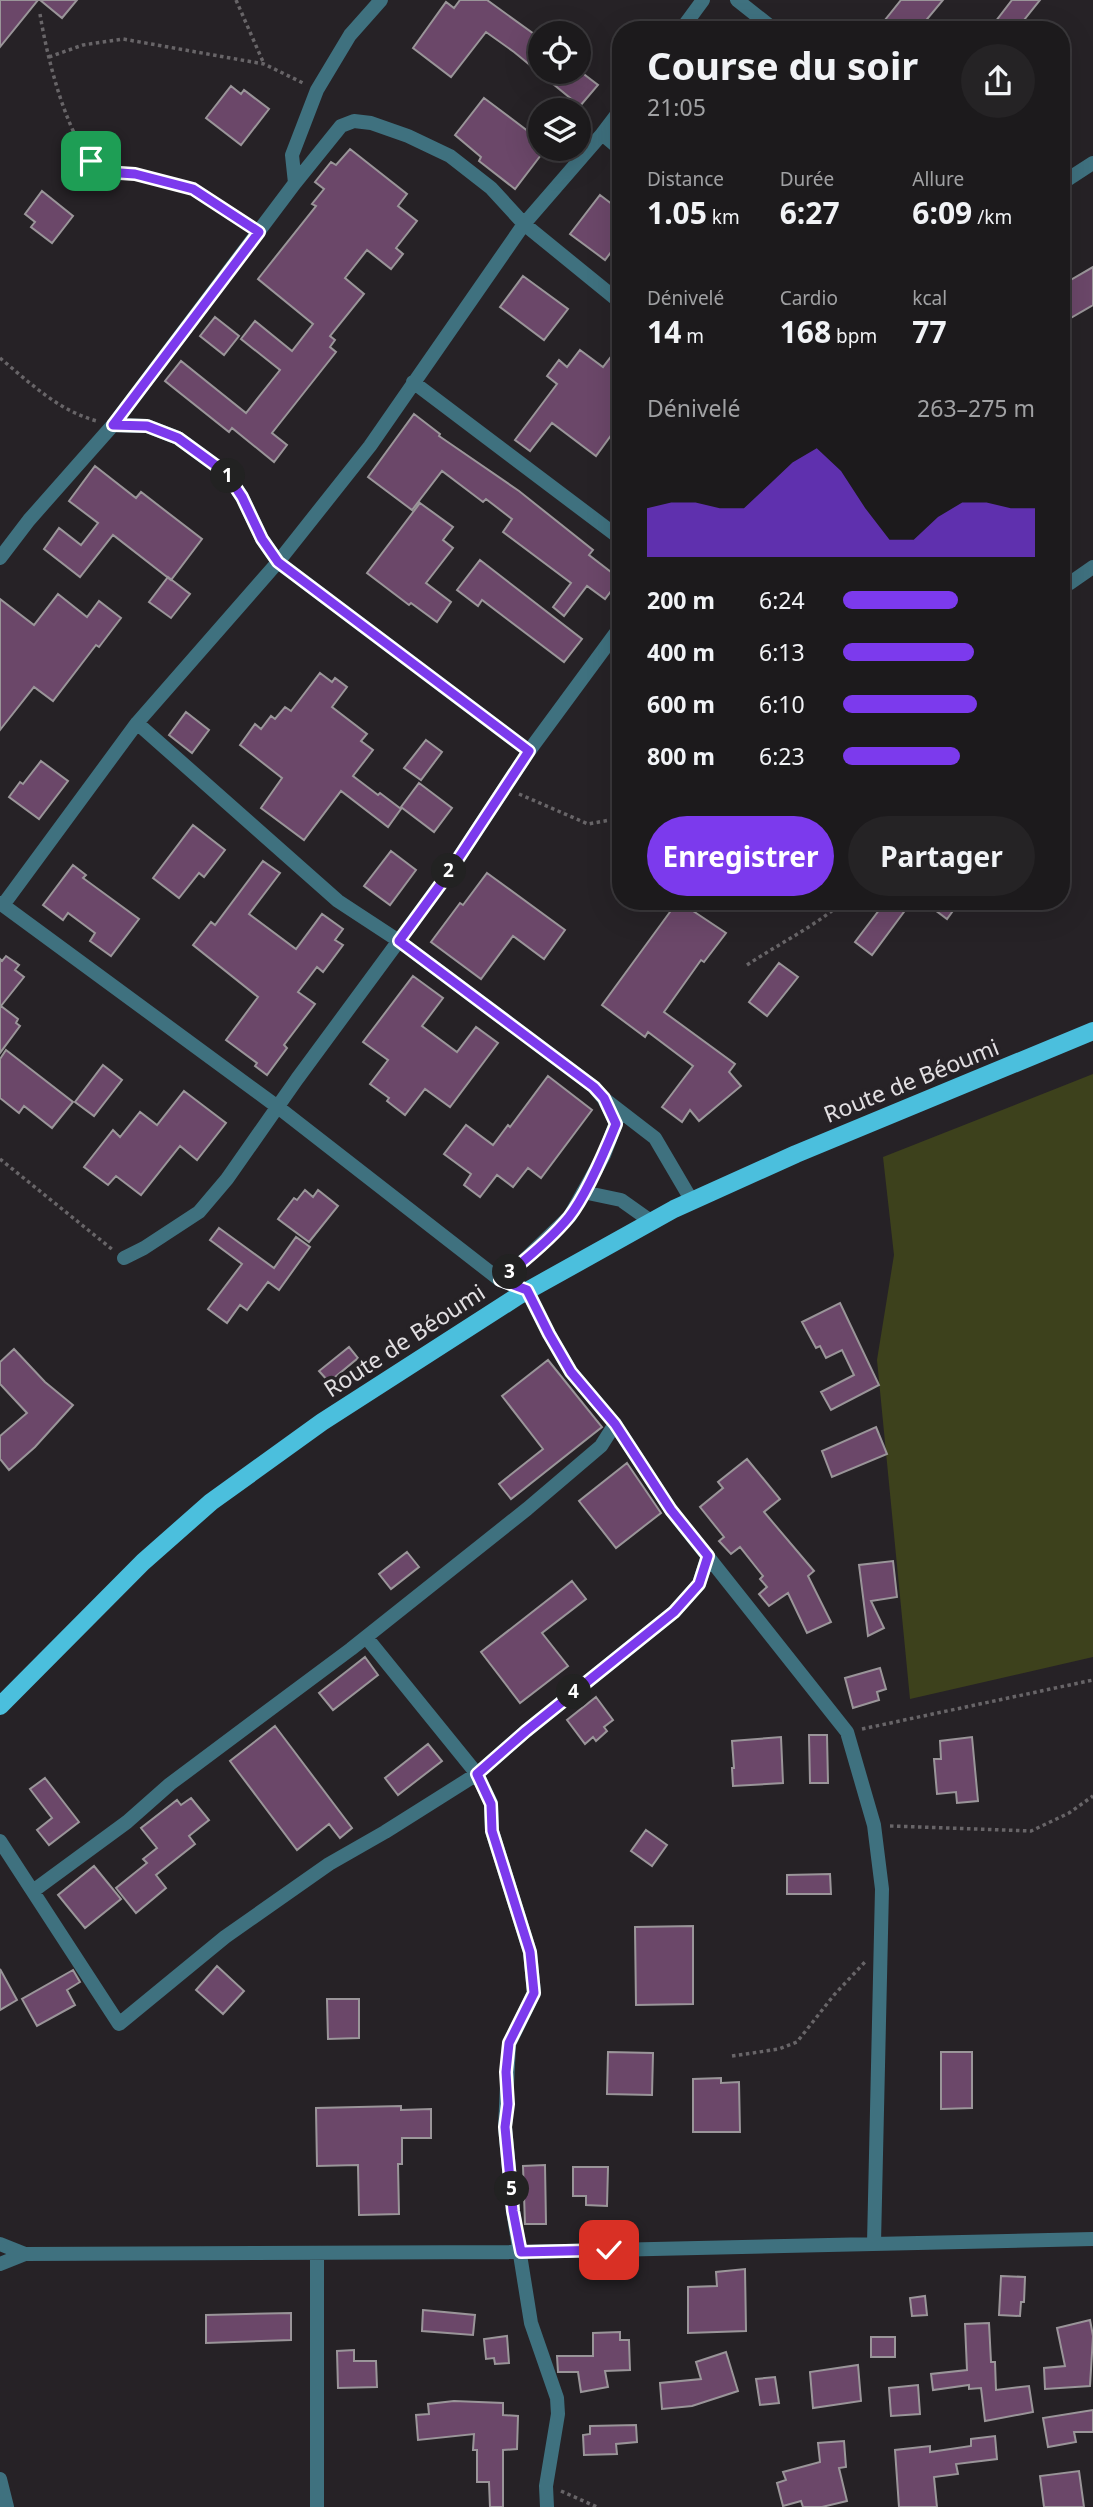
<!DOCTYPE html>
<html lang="fr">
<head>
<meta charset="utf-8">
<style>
	:root { --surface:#1c1a1c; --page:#252325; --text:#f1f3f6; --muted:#a0a1a3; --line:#3a383b; --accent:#7c3aed }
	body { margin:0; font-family:"Noto Sans",sans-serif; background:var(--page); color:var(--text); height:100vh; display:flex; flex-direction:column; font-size:26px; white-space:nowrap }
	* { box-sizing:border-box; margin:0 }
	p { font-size:23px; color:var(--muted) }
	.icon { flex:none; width:38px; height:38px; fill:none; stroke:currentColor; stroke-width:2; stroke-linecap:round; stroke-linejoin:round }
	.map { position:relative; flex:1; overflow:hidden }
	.side { position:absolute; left:612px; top:21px; width:458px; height:889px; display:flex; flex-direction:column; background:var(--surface); border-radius:28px; box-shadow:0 7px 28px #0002,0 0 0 2px var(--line) }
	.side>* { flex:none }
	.controls { position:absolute; left:528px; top:21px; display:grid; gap:14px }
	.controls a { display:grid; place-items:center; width:63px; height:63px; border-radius:50%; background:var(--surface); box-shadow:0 7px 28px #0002,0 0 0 2px var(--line); font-size:35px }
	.pin { position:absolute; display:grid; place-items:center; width:60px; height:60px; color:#fff; margin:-30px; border-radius:14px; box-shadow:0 4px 10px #0006 }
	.km { position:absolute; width:35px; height:35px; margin:-18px; border-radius:50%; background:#222; color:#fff; font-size:19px; line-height:35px; text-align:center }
	.round { display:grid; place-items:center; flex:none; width:74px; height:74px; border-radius:37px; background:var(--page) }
	.headline { display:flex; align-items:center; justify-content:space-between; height:119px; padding:0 35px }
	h1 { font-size:38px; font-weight:700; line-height:52px }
	.figures { display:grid; grid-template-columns:repeat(3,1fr); gap:10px; height:119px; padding:7px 35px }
	.figures div { display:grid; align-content:center }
	.figures b { font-size:30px; font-weight:700 }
	.figures small { font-size:19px; font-weight:400 }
	.figures p { font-size:19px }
	.chart { height:196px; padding:14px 35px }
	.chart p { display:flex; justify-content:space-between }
	.chart svg { width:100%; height:126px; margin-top:7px; fill:var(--accent); opacity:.7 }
	.button { display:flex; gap:14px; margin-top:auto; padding:14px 35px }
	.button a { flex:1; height:80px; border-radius:42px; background:var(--accent); color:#fff; font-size:28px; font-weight:700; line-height:80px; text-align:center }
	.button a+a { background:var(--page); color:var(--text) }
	ul { padding:0 35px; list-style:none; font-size:23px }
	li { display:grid; grid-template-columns:112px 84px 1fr; align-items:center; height:52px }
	li i { height:18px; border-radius:9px; background:var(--accent) }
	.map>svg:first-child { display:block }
	.green { fill:#3d411c }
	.building { fill:#6b4769; stroke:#9a9599; stroke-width:2 }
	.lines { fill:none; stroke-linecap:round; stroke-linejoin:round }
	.path { stroke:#686568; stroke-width:3.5; stroke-dasharray:3.5 3.5; stroke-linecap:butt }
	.minor { stroke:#3f717f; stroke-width:14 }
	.primary { stroke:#4bbfdd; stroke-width:18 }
	.route-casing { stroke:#fff; stroke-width:14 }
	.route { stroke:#7c3aed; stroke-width:9 }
	.labels { text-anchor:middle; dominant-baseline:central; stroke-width:7; stroke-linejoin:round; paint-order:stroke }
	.street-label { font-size:23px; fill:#e2dfe2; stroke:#262226 }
</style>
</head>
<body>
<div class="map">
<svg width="1093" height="2507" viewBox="0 0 1093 2507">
	<rect width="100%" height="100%" fill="#262226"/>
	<path class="green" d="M1093 1074V1657L910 1699 877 1360 894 1255 883 1157Z"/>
	<path class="building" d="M0 0H38L0 47Z
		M40 0H77L62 18Z
		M460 0H487L541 39V72H581L598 85 580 106 514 52 486 32 451 77 413 48 446 2 454 8Z
		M901 0H943L918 30H877Z
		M1012 0H1040L1016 30H989Z
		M231 86 241 94 244 90 269 109 241 145 206 118Z
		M484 98 541 141V155L515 189 479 161 481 157 455 135Z
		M350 149 407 194 398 206 417 221 396 248 403 254 391 269 367 250 345 278 364 294 330 336 335 340 330 347 336 352 272 433 287 445 274 462 232 428 229 432 165 381 181 361 246 413 280 370 241 339 255 321 292 351 313 324 258 279 316 206 312 204 324 189 315 182 331 162 336 165Z
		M42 191 73 216 52 243 31 227 35 222 25 214Z
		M600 195 621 211V239L605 260 570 234Z
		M1093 267V305L1062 323V285Z
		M523 276 568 309 544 340 500 307Z
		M215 317 239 336 224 355 200 336Z
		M580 350 603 367 610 358 621 366V435L615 430 596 456 552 423 530 451 515 440 557 384 547 376 559 360 567 367Z
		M414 414 440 434 439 436 519 491 593 550 589 555 620 579 605 599 587 586 564 616 553 607 571 583 503 532 512 519 486 499 483 502 442 471 412 510 368 477Z
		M95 466 136 498 141 492 202 539 171 580 113 535 80 577 44 549 59 528 81 545 98 523 69 501Z
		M420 503 453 527 443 540 453 548 426 583 451 602 437 622 411 603 409 605 367 573Z
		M480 560 582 639 564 662 482 600 478 606 457 590Z
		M168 577 190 594 171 618 149 602Z
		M58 594 87 617 99 601 121 618 99 647 96 645 53 701 34 687 0 730V599L34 625Z
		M320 673 332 682 335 678 347 687 332 707 367 734 361 741 373 750 353 776 378 795 380 793 401 809 388 827 341 791 304 840 261 808 282 778 240 745 255 724 261 729 271 716 275 719 285 707 291 711Z
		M186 712 209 730 192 753 169 735Z
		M426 740 442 752 421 780 404 768Z
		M41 761 68 781 39 819 9 797 20 782 23 784Z
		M419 783 452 808 434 832 401 807Z
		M193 825 225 850 204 877 199 873 179 898 153 878Z
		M391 851 416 870 390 905 364 886Z
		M263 861 280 873 249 914 296 949 322 914 343 929 335 940 343 945 323 972 317 967 298 992 315 1004 284 1045 287 1048 267 1075 255 1066 257 1063 226 1040 258 997 193 945 211 922 215 925Z
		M73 865 86 875 83 878 139 919 111 956 90 941 95 933 68 913 63 920 43 905Z
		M487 873 565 930 544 959 513 936 481 979 431 942 460 903 463 905Z
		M678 901 726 933 704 962 701 960 664 1012 735 1064 729 1072 741 1086 699 1121 690 1110 682 1122 662 1107 693 1066 648 1032 645 1037 602 1005Z
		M886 901H912L872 955 855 942Z
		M923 901H960L947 919Z
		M6 956 19 965 15 970 24 977 1 1006 18 1019 16 1023 20 1026 0 1053V959L2 961Z
		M779 963 798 977 767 1016 749 1002Z
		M413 976 443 998 422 1026 457 1052 476 1027 498 1043 450 1107 425 1089 405 1115 387 1101 389 1098 370 1084 388 1060 363 1042Z
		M6 1050 73 1102 52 1128 24 1106 19 1113 0 1098V1059Z
		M103 1065 122 1080 94 1116 75 1102Z
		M548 1076 592 1110 541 1178 528 1168 513 1187 497 1175 480 1197 464 1185 471 1174 444 1154 466 1125 493 1145 508 1125 510 1127Z
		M184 1091 226 1123 197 1160 180 1146 141 1195 116 1176 108 1185 84 1167 113 1130 120 1137 140 1112 157 1125Z
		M305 1190 313 1197 318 1190 338 1206 309 1242 278 1219 294 1198 297 1200Z
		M219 1228 274 1268 296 1237 310 1247 279 1290 268 1282 247 1310 240 1305 227 1323 208 1309 242 1264 210 1240Z
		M840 1303 879 1385 831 1410 821 1392 854 1375 842 1350 826 1358 820 1346 816 1348 802 1322Z
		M349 1347 358 1358 329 1382 319 1371Z
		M14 1349 45 1382 73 1405 35 1447 9 1470 0 1459V1436L27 1413 0 1384V1362Z
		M548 1360 602 1427 511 1499 499 1484 543 1449 502 1396Z
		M876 1427 887 1454 832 1477 822 1451Z
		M747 1459 780 1499 764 1512 814 1571 808 1576 831 1622 807 1633 788 1593 769 1606 759 1594 767 1587 760 1579 763 1576 740 1547 731 1554 719 1541 724 1537 700 1507 723 1488 718 1482Z
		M627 1463 661 1513 616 1548 579 1501Z
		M407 1552 419 1567 391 1589 379 1574Z
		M893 1561 897 1597 871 1601 884 1628 868 1636 859 1565Z
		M572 1581 586 1599 542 1633 568 1666 520 1703 481 1652Z
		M365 1657 378 1675 333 1710 319 1693Z
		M880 1668 886 1689 877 1692 879 1700 853 1708 845 1678Z
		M596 1697 613 1720 604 1727 607 1731 596 1741 593 1737 585 1744 567 1720Z
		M275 1726 352 1828 340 1838 329 1824 297 1850 230 1761Z
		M809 1735H827L828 1783H810Z
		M781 1737 783 1783 733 1786 732 1768H734L732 1741Z
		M972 1737 978 1801 957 1803 956 1792 937 1794 934 1759H941L940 1741Z
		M428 1744 442 1761 398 1795 385 1778Z
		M45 1778 79 1822 49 1845 37 1830 52 1818 30 1789Z
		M191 1798 209 1820 189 1836 195 1844 156 1875 166 1888 136 1913 116 1888 147 1863 143 1859 157 1848 141 1828 177 1800 181 1805Z
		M646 1830 667 1845 652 1866 631 1851Z
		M94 1866 121 1899 85 1928 58 1895Z
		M830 1874 831 1894H787V1875Z
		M693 1926V2004L636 2005 635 1927Z
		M217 1966 244 1991 223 2014 196 1990Z
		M0 1969 17 2000 0 2010Z
		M73 1970 80 1982 67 1990 75 2005 37 2026 22 1999Z
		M327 1999H359V2038L328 2039Z
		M608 2052 653 2053 652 2095 607 2094Z
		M941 2052H972V2108L941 2109Z
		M721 2078V2083L739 2082 740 2132H693V2079Z
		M401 2106V2110L431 2109V2138H402V2164H398L399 2214 359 2215 358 2165 317 2166 316 2108Z
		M545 2165 546 2224H525L523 2166Z
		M573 2167H608L607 2206 586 2205V2196H573Z
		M745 2269 746 2331 688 2333V2287L717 2286 716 2272Z
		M1001 2276 1025 2277 1024 2302H1021L1020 2316 999 2315Z
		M925 2296 927 2315 912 2316 910 2298Z
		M423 2310 475 2315 473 2335 422 2331Z
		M291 2313V2340L206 2343V2315Z
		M1090 2320 1093 2336 1090 2386 1045 2389 1044 2368 1065 2366 1057 2328Z
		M989 2323 991 2362H995L996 2390 1029 2386 1033 2412 985 2421 981 2388 969 2389V2385L933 2390 931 2374 967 2370 965 2324Z
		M620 2332V2340H629L630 2370 605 2371 608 2387 581 2392 578 2372H558L557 2356H593V2333Z
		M507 2336 509 2363 495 2364 494 2358 486 2359 484 2339Z
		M871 2337H895V2357H871Z
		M354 2350V2361H376L377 2387 338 2388 337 2351Z
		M726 2352 738 2391 692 2406 662 2409 660 2383 701 2379 696 2362Z
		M858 2365 861 2401 813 2408 810 2372Z
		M775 2377 779 2403 760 2405 756 2379Z
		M918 2385 920 2414 891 2416 889 2388Z
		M454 2401 503 2403V2415L518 2416 517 2449 503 2450V2507H490L489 2482H477V2450H473L474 2434 418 2440 416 2415 429 2414 428 2404Z
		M1093 2410V2432H1074L1076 2442 1048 2447 1043 2418Z
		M636 2425 637 2442 616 2444 617 2454 584 2455 583 2435 590 2434V2426Z
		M995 2436 997 2459 956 2464 958 2474 934 2477 937 2507H899L895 2450 930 2446V2452L971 2446V2439Z
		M844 2441 846 2467 839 2468 847 2501 822 2507H803L801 2501 783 2506 777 2483 786 2480 783 2472 820 2462 818 2443Z
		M1079 2471 1084 2507H1044L1040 2476Z"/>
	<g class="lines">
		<path class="path" d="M236 0 264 64
			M40 14C46 52 68 149 102 170 111 175 124 173 134 174 152 177 173 183 191 189 210 196 228 212 245 223
			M49 57 83 45 123 39 264 64 303 83
			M0 358C30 383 59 411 97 421
			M519 794 588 824 621 818
			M747 965C780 943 814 927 844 901
			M0 1159 113 1250
			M862 1729 1093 1680
			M890 1826 1031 1831 1069 1813 1093 1796
			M732 2056 779 2049 797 2042 834 1995 865 1962
			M561 2491 597 2507"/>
		<path class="minor" d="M737 0 775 30
			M681 30 703 0
			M602 134 621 150
			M295 183 292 155 317 90 350 35 381 0
			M1062 183 1093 163
			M413 382 621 539
			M113 425 147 426 178 438 226 473 242 497 262 539 278 562 529 751
			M0 558 29 520 113 425 295 183 341 126 354 121 371 123 408 136 450 156 491 188 524 224 621 303
			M1062 585 1070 583 1093 567
			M137 723 338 901 399 941 594 1087 604 1099 616 1123 604 1155 570 1216 519 1265 500 1280
			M0 903 279 1108 500 1280 527 1290 549 1334 571 1372 615 1424 671 1510 847 1732 874 1825 882 1889 874 2243
			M3 905 137 723 278 562 370 446 524 224 602 134 621 109
			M607 1101 655 1138 692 1201
			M583 1192 621 1200 652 1222
			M124 1258 144 1248 199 1212 227 1179 297 1079 448 874 529 751 621 626
			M366 1637 477 1774 491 1803 492 1831 530 1952 534 1993 509 2044 505 2127 513 2211 531 2323 557 2398 558 2414 546 2486 547 2507
			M0 1841 119 2024 225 1937 329 1864 385 1832 477 1774 526 1731 674 1612 699 1584 708 1556
			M33 1891 127 1822 170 1784 351 1649 527 1509 601 1446 615 1424
			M0 2244 25 2254 521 2252 1093 2239
			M317 2253V2507
			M0 2264 25 2254
			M0 2479 7 2507"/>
		<path class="primary" d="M0 1706 143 1562 211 1502 322 1422 518 1296 674 1209 796 1154 1093 1031"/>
	</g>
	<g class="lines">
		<defs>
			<path id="route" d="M91 161 105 172 135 174 193 189 259 232 113 425 147 426 178 438 226 473 242 497 262 539 278 562 529 751 448 874 399 941 594 1087 604 1098 616 1124C605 1151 587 1194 569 1217 551 1239 523 1262 500 1280L527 1290 549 1334 571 1372 615 1424 671 1510 708 1556 699 1584 674 1612 526 1731 477 1774 491 1804 492 1831 530 1952 534 1993 509 2043 506 2072 508 2104 505 2127 513 2211 521 2252 609 2250"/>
		</defs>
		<use href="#route" class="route-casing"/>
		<use href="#route" class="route"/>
	</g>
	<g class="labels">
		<g class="street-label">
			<text transform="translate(911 1080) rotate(-22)">Route de Béoumi</text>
			<text transform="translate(404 1340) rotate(-33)">Route de Béoumi</text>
		</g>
	</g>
</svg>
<div class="controls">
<a><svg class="icon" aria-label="locate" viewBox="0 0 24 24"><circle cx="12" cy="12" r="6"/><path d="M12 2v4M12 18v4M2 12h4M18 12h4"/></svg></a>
<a><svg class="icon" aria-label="layers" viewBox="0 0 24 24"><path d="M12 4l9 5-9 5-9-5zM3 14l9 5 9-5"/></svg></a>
</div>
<div class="pin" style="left:91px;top:161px;background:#1e9e55"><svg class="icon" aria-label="arrive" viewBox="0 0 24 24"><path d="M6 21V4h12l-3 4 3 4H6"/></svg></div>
<div class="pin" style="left:609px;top:2250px;background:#d93025"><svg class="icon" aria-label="check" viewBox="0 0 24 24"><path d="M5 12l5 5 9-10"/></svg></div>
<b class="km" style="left:228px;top:476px">1</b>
<b class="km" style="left:449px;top:871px">2</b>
<b class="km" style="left:510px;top:1272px">3</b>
<b class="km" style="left:574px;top:1692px">4</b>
<b class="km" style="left:512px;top:2189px">5</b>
<section class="side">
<div class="headline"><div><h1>Course du soir</h1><p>21:05</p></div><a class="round"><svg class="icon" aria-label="share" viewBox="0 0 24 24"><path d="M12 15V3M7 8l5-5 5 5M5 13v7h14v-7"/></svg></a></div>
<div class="figures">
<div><p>Distance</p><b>1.05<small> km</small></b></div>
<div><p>Durée</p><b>6:27</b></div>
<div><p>Allure</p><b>6:09<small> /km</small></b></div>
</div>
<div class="figures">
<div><p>Dénivelé</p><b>14<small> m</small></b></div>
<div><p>Cardio</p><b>168<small> bpm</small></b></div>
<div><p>kcal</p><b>77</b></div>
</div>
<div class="chart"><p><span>Dénivelé</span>263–275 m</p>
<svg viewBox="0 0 160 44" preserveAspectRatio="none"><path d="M0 44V27L10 25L20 25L30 27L40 27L50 19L60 11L70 6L80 14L90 27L100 38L110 38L120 30L130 25L140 25L150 27L160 27V44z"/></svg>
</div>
<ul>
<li><b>200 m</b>6:24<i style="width:60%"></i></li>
<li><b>400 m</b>6:13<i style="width:68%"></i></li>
<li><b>600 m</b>6:10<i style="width:70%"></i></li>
<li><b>800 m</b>6:23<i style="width:61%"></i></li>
</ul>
<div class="button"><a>Enregistrer</a><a>Partager</a></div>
</section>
</div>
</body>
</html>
